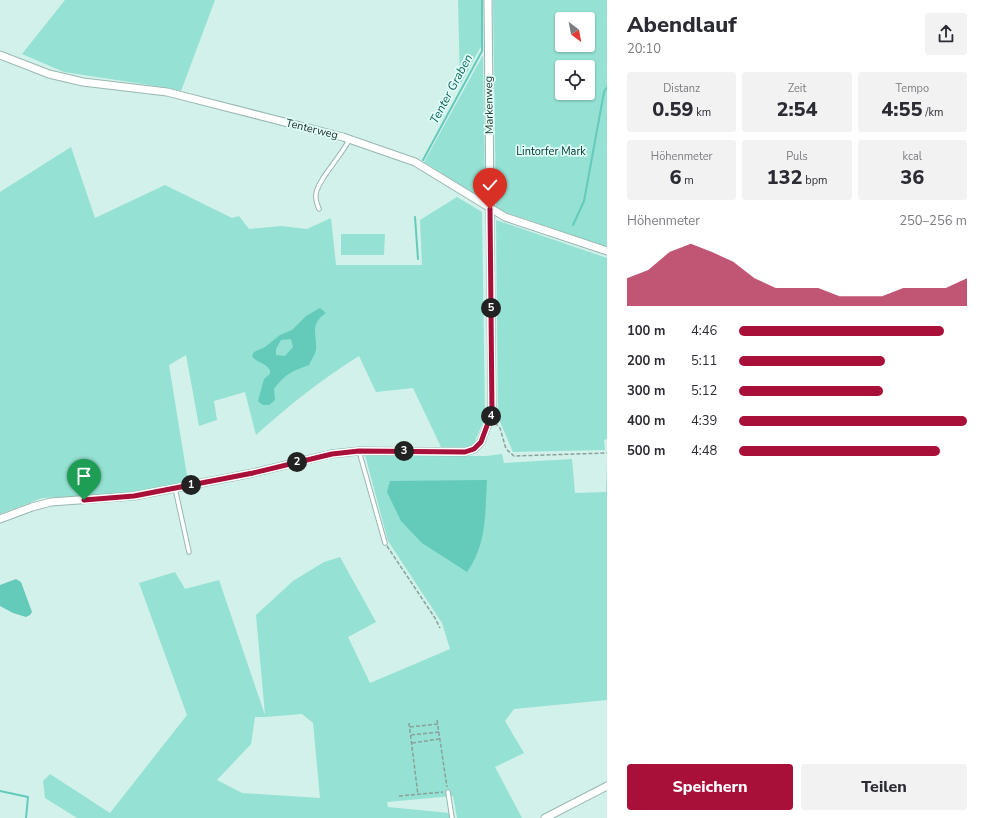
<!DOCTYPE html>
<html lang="de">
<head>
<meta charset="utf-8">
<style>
	:root { --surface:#fff; --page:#f2f2f3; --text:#2b2b33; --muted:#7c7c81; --accent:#a8103a }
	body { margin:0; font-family:"Nunito Sans",sans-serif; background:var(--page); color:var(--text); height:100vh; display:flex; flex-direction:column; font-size:15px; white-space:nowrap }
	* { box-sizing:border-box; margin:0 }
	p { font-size:13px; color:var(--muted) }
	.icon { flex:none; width:22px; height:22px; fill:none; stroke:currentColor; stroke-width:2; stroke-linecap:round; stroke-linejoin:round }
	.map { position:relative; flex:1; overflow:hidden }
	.side { display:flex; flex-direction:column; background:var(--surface); width:380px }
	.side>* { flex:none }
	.needle { width:26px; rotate:148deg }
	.tools { position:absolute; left:555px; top:12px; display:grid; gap:8px }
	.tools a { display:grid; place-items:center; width:40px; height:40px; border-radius:4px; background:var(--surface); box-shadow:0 1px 3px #0004; font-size:20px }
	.pin { position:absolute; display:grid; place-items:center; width:34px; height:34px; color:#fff; margin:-41px -17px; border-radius:50% 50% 50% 0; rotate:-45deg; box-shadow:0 0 4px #0007 }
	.pin .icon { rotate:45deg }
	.km { position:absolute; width:20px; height:20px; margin:-10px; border-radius:50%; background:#222; color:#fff; font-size:11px; line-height:20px; text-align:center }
	.round { display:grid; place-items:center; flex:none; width:42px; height:42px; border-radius:4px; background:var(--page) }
	.head { display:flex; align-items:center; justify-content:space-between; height:68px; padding:0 20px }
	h1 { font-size:22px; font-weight:800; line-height:30px }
	.metrics { display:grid; grid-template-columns:repeat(3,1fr); gap:6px; height:68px; padding:4px 20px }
	.metrics div { display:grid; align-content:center; border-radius:4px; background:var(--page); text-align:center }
	.metrics b { font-size:20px; font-weight:800 }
	.metrics small { font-size:11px; font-weight:400 }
	.metrics p { font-size:11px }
	.chart { height:112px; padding:8px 20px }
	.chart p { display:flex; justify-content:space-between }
	.chart svg { width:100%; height:72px; margin-top:4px; fill:var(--accent); opacity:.7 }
	.button { display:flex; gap:8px; margin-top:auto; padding:8px 20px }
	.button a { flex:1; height:46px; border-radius:4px; background:var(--accent); color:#fff; font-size:16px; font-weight:800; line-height:46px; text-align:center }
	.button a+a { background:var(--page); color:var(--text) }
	ul { padding:0 20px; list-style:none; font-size:13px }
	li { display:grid; grid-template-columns:64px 48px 1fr; align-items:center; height:30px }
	li i { height:10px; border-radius:5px; background:var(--accent) }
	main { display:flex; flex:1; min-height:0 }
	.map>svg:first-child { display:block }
	.green { fill:#95e1d3; fill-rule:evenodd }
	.water { fill:#64cab9; fill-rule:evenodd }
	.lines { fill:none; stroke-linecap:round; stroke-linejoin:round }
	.stream { stroke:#64cab9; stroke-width:2 }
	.service-casing { stroke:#99b7b1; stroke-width:5.5 }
	.minor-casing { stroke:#99b7b1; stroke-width:9 }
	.path { stroke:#89a09b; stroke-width:1.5; stroke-dasharray:4 2; stroke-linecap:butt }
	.service { stroke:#fff; stroke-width:3.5 }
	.minor { stroke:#fff; stroke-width:7 }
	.route-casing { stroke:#fff; stroke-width:8 }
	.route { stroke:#a8103a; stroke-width:5 }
	.labels { text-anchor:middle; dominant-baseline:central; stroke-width:3.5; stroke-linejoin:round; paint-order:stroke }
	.street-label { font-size:11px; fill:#25312f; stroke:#dffff8 }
	.park-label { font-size:11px; fill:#00332c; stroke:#dffff8 }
	.water-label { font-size:12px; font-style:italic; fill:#0e6459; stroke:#dffff8 }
</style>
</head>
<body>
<main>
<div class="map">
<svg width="607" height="818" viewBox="0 0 607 818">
	<rect width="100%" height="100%" fill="#d2f1eb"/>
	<path class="green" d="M65 0H215L181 91 169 88 64 72 22 54Z
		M458 0H482L483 43 460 85Z
		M493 0H607V247L496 209ZM562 19H588V45H562ZM562 67H588V93H562Z
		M483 55 485 189 476 195 424 162Z
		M71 147 95 218 165 185 232 218 239 216 249 229 281 226 307 229 331 218 336 265H422L420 220 457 197 482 212 485 418 474 443 468 447H441L413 388 376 392 359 356C322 379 288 406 256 435L245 392 214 401 217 420 199 426 186 355 169 365 188 482 130 493 42 498 0 514V192Z
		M496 220 607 258V439L604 440 605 450 513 452 498 417Z
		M341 234H385L384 255H341Z
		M502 454 504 463 572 459 575 493 606 492 607 463V700L514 709 505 721 524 753 495 767 522 818H457L453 796 387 802 388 807 449 813 450 818H77L45 798 43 781 50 774 110 813 187 715 139 583 175 572 185 589 219 580 265 715 256 615 293 581 324 562 340 557 376 622 348 637 370 683 450 649 442 623 388 541 365 455 486 456ZM302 714 313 723 320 798 242 793 217 780 251 744 255 717H265Z"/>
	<path class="water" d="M320 308 326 313C309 325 317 333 316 350 315 355 311 360 309 365 292 371 285 374 274 389L275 400 269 405H263L258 401 264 379 270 374V370C266 363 257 363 252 356L254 352 265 347 280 335 292 330 306 316ZM291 339 293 347 285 356 276 355V349L281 340Z
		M487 480C485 513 487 544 467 572L422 543 401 521 387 492 390 481Z
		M16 579 21 582 32 612 30 615 26 617 13 613 0 606V585Z"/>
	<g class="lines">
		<path class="stream" d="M423 160 482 51V0
			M415 217 418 259
			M573 225 584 201 604 92 607 87
			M0 791 28 797 26 818"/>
		<defs>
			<path id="service" d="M319 209C317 204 315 199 316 194 317 181 342 155 349 140
				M359 451 385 543
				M175 488 189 552
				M448 792 452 818"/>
			<path id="minor" d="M0 55 49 74 83 82 167 92 343 137 415 162 505 217 607 251
				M0 519 32 507 51 502 134 496 253 473 331 454 359 451 465 452 474 449 481 442 492 412 488 0
				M545 818 607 786"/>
		</defs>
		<use href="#service" class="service-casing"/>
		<use href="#minor" class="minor-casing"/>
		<path class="path" d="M495 423 500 428 506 449 514 456 607 453
			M387 546 435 618 440 628
			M437 720 447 787
			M409 723 418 795
			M410 727 438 724
			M411 735 439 732
			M412 743 439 739
			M399 796 443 792"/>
		<use href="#service" class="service"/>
		<use href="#minor" class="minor"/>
	</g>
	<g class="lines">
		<defs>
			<path id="route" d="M84 500 134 496 253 473 332 454 359 451 465 452 474 449 481 442 492 412 490 209"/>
		</defs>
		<use href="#route" class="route-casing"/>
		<use href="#route" class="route"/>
	</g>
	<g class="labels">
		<g class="street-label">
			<text transform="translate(489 105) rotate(-91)">Markenweg</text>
			<text transform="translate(312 129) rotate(14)">Tenterweg</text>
		</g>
		<g class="park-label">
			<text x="551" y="151">Lintorfer Mark</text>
		</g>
		<g class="water-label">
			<text transform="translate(451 89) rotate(-62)">Tenter Graben</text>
		</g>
	</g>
</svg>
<div class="tools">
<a><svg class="needle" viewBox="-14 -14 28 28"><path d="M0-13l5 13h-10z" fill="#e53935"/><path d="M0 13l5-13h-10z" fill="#7c7c81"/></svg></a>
<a><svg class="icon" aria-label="locate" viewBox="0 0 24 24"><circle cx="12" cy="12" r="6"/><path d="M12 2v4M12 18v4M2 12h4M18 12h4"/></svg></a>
</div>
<div class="pin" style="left:84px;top:500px;background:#1e9e55"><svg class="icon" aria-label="arrive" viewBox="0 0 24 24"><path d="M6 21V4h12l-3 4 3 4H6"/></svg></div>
<div class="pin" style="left:490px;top:209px;background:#d93025"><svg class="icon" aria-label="check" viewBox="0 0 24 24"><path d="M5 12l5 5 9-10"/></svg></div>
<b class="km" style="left:191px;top:485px">1</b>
<b class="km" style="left:297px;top:462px">2</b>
<b class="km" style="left:404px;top:451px">3</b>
<b class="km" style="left:491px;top:416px">4</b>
<b class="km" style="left:491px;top:308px">5</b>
</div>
<section class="side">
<div class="head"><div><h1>Abendlauf</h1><p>20:10</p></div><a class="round"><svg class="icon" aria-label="share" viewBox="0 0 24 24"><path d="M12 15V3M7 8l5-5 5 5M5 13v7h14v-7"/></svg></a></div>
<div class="metrics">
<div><p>Distanz</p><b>0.59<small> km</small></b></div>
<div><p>Zeit</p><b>2:54</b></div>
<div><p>Tempo</p><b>4:55<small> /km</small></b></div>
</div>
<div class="metrics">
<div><p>Höhenmeter</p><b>6<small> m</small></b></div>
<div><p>Puls</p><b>132<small> bpm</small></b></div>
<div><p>kcal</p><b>36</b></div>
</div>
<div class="chart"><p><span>Höhenmeter</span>250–256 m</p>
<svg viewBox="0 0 160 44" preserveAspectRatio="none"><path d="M0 44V27L10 22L20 11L30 6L40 11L50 17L60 27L70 33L80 33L90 33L100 38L110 38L120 38L130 33L140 33L150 33L160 27V44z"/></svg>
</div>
<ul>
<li><b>100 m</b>4:46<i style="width:90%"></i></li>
<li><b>200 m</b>5:11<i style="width:64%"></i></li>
<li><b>300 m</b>5:12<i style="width:63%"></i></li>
<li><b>400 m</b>4:39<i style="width:100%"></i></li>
<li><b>500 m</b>4:48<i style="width:88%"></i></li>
</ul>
<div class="button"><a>Speichern</a><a>Teilen</a></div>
</section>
</main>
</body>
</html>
